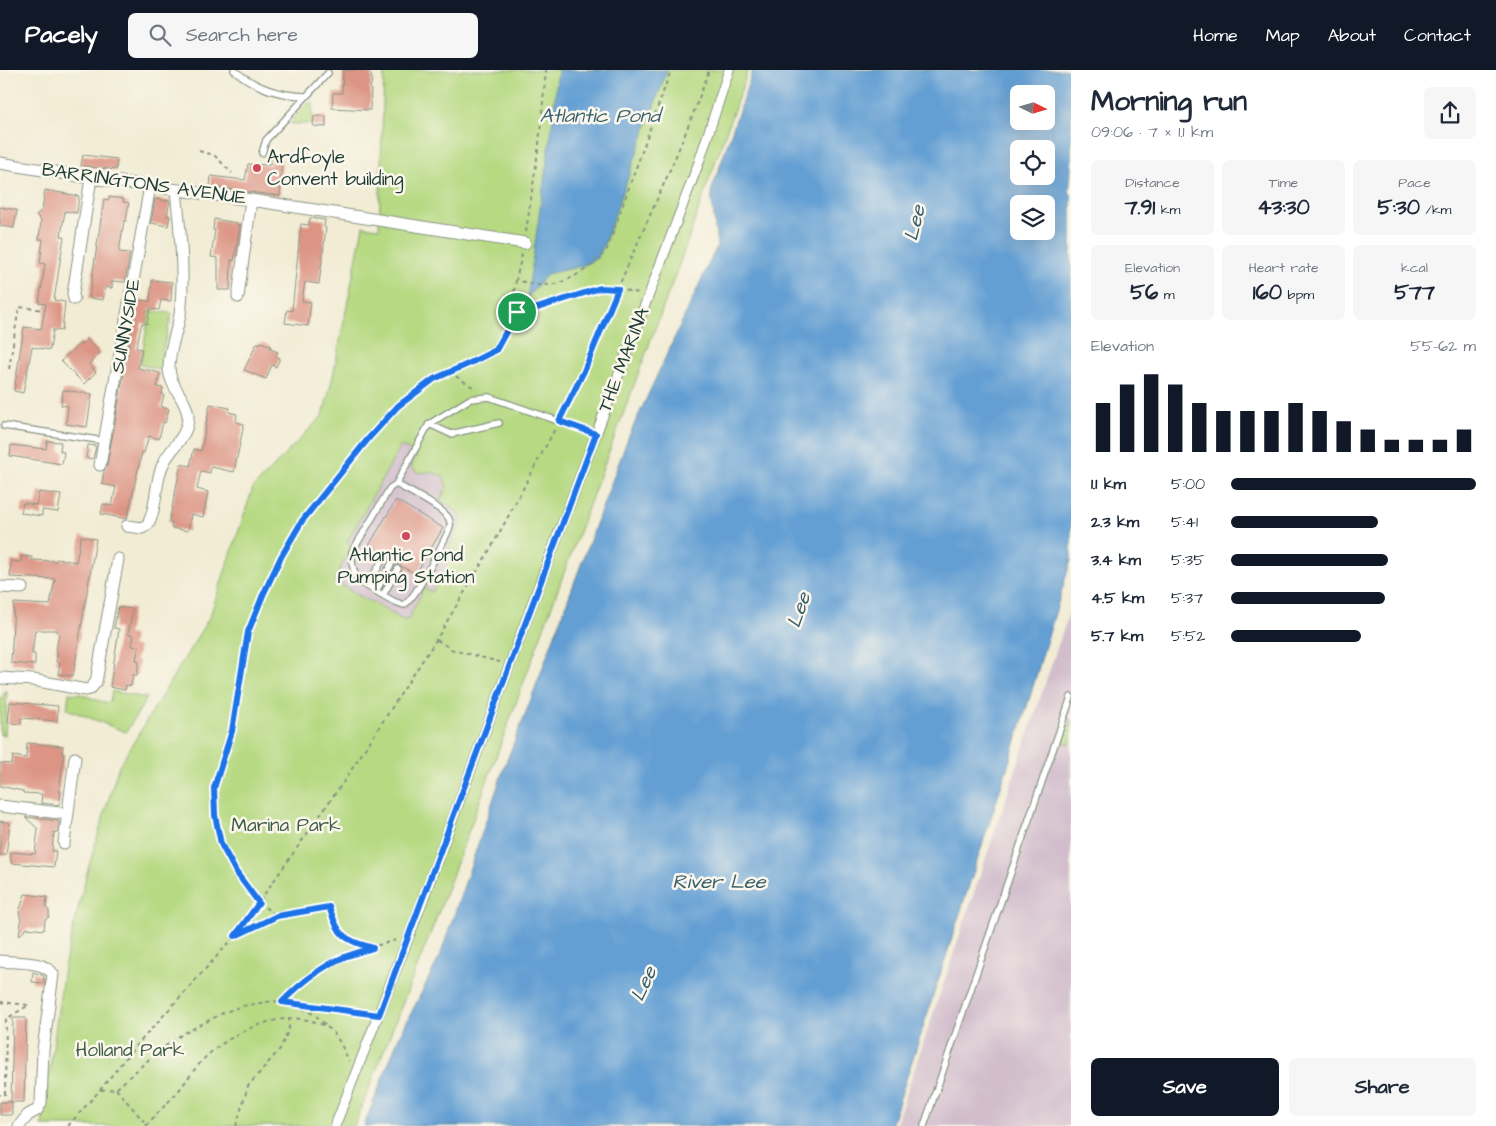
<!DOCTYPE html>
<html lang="en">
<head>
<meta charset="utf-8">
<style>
	:root { --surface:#fff; --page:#f6f6f7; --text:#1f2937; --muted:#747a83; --accent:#111827 }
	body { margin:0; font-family:"Architects Daughter",sans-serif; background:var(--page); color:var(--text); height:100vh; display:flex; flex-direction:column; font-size:19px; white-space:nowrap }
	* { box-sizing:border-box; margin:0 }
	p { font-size:16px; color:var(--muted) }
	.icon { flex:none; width:28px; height:28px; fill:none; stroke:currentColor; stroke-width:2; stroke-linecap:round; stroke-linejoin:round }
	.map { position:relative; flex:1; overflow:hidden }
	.side { display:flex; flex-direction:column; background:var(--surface); width:425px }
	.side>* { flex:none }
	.needle { width:32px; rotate:95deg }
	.tools { position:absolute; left:1010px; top:15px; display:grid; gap:10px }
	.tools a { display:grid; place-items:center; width:45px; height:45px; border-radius:8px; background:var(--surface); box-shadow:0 5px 20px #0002; font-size:25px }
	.pin { position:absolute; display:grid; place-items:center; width:42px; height:42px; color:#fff; margin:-21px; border:2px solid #fff; border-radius:50%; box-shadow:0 1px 5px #0007 }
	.round { display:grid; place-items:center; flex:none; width:52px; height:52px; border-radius:8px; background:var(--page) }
	.head { display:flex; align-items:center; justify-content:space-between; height:85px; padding:0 20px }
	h1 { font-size:28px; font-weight:700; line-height:38px }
	.metrics { display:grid; grid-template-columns:repeat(3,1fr); gap:8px; height:85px; padding:5px 20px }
	.metrics div { display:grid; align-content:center; border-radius:8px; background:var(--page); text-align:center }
	.metrics b { font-size:21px; font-weight:700 }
	.metrics small { font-size:14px; font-weight:400 }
	.metrics p { font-size:14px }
	.chart { height:140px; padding:10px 20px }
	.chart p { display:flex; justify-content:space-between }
	.chart svg { width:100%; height:90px; margin-top:5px; stroke:var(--accent); stroke-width:6 }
	.button { display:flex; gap:10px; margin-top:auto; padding:10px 20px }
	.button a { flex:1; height:58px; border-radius:8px; background:var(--accent); color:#fff; font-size:20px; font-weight:700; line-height:58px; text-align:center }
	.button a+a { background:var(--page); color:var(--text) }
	ul { padding:0 20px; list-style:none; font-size:16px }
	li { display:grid; grid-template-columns:80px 60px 1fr; align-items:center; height:38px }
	li i { height:12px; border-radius:6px; background:var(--accent) }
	header { display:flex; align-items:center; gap:30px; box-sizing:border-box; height:70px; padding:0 25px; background:var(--accent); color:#fff }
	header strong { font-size:24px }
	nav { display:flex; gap:28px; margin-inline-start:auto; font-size:18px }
	.search { width:350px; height:45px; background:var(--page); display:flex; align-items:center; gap:12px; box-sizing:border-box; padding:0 18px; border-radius:8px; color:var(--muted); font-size:19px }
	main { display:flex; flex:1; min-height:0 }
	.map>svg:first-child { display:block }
	.industrial { fill:#d1bdcc }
	.green { fill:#b6d982; stroke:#6a8b5b; fill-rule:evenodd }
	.water { fill:#639fd3; stroke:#416e84; fill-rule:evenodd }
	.building { fill:#dc9484 }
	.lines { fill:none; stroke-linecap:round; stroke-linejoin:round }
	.service-casing { stroke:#889484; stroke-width:8 }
	.pedestrian-casing { stroke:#889484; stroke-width:11 }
	.minor-casing { stroke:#889484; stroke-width:13 }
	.path { stroke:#889484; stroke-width:2; stroke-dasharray:4 4; stroke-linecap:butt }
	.service { stroke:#fff; stroke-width:5.5 }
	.pedestrian { stroke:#fff; stroke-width:9 }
	.minor { stroke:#fff; stroke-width:11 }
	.route-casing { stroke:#fff; stroke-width:10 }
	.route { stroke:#1a73e8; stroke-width:6 }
	.poi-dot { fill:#d1495b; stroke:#fbf7ec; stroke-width:2 }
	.labels { text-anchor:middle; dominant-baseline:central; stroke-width:5; stroke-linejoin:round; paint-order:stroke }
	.poi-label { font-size:19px; fill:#1f3d34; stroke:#fbf7ec; text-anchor:start }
	.street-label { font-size:19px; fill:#1f3d34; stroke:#fbf7ec }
	.park-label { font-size:19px; fill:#3d5c44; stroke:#fbf7ec }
	.water-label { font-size:20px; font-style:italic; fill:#375f6c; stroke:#fbf7ec }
</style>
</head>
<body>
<header>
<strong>Pacely</strong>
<div class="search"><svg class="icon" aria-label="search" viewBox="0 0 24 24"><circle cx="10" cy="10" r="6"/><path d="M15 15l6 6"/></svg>Search here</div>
<nav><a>Home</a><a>Map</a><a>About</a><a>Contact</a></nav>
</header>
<main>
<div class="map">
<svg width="1071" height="1056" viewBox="0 0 1071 1056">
	<rect width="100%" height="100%" fill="#fbf7ec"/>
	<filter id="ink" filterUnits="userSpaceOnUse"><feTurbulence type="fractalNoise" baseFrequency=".02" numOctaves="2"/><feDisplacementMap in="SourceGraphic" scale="10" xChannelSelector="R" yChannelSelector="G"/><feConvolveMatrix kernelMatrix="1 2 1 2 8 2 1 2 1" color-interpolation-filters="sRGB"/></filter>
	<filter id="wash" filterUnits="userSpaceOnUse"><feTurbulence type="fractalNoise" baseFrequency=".0096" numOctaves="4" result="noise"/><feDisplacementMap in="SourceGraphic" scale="20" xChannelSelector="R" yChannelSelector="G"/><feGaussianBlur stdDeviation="1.12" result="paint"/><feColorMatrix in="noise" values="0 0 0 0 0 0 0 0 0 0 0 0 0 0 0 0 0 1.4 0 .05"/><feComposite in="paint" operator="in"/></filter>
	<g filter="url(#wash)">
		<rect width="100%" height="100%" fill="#f2ecd4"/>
		<path class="industrial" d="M401 376 487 425 410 563 323 515Z
			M1071 537V1056H895Z"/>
		<path class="green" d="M384 0H748L679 195 595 419 438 844 354 1056H42L64 897 87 802 118 698 210 546 253 418 323 345 333 306 363 156 379 158ZM401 376 417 385 411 397 418 403 432 402 443 406 447 417 440 430C469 447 463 451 448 478L455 482 432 522 424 518 408 550H403L377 535 376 533 368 531 334 511 352 475 347 472Z
			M313 33 312 54H291V51L307 34Z
			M150 241 172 243 162 283 161 300 140 295Z
			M6 620H7L5 665H0V628H2Z
			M112 621 147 628 126 662 67 639 69 623 80 624 106 633 110 631Z
			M1071 649V674L1063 672Z"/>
		<path class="water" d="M558 0H667L603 177 597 188 582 196 547 204 527 228 552 56Z
			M753 0H1071V97L1069 122 1071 124V490L1026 640 891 1056H364L398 969 440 886 505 695 531 629 628 368 717 176 711 122ZM1019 24H1046V51H1019ZM1019 79H1046V106H1019ZM1019 134H1046V161H1019Z"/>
		<g id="blocks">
			<path class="building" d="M343 0H367L370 3 372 8 370 20H371L370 40 332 38 333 23H342Z
				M314 46H326V57L313 56Z
				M83 85 117 89 116 100 81 96Z
				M271 89H282L280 126 210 117 211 106 245 110 248 94 270 95Z
				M45 120 79 126 77 143 65 141 61 166 64 167 54 230 65 232 62 261 53 260 50 280 32 277 23 323 14 321 24 257 41 259 46 234 39 233 45 194 40 193 43 169H39L41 150 36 145 42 140Z
				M109 127 124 129 123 132 129 133 126 151H124L119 182 130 183 125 212 112 211V218L105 217 103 230 89 228 104 129 109 130Z
				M155 129 170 131 167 146H170L168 156 151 153Z
				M0 137 17 140 14 158 0 156Z
				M310 148 325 150 324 157 326 158 319 214 305 212 302 231 311 232 308 256 285 253 287 240 292 241 301 154 309 155Z
				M214 149 237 153V155H240L234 191 231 190 230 220H218V188L211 187 215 160H213Z
				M152 210 172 212 171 231 161 230 159 240 150 239 147 254 142 253 136 278 142 279 138 298 160 303 157 317 163 318 162 324 164 325 161 337 169 339 165 353 163 352 159 369 149 366 144 383 142 382 127 449 101 444 103 434 112 436 116 417 102 414 104 401 107 396 137 230 150 231Z
				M87 269 100 283 89 294 96 302 84 314 61 291 80 273 81 275Z
				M261 272 271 276 270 279 278 282 276 286 280 288 276 297 272 295 266 309 244 300 257 273 260 274Z
				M63 320 92 324 87 357 66 354 68 336 61 335Z
				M210 334 230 338 229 342 237 344 236 352 244 354 234 402 211 397 210 403 201 401 197 419 208 422 203 447 191 444 188 461 171 458 172 453 169 452 181 394 190 396 194 379 201 381Z
				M47 371 61 372 60 381 64 382 62 394 10 386 11 375 46 379Z
				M88 375 96 376 93 389 86 388Z
				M39 422 61 425 58 442 42 440V446L21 443 23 433 36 435Z
				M396 430 443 458 416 504 397 494 398 490 396 487 392 486 389 489 368 477Z
				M81 466 96 469 73 606 58 604 60 593 56 592 58 582 56 581 59 563 57 562V560H35L32 584H35V595L11 593 14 533 50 535 55 509 10 507 11 491 21 492 22 486 32 487V490L56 491 57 489 76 492Z
				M118 537 133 539 128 564 134 565 132 576 139 577 136 590 139 591 137 605H133L131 616 126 615 125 620 110 617 119 559 114 558Z
				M10 632 58 636 57 651 21 648V654L8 653Z
				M27 673 63 676 62 684H64L59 722H61L59 735 41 733 42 724 23 723V721L0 716V693L12 694 13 686 26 688Z
				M25 747 59 751 58 763 54 762 53 771 52 781H56L54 797 11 793V782L35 784 38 759Z
				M0 751 10 753 6 785H0Z
				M25 824 47 827 46 837 49 841V847L45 850 44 860 27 858 19 866 21 851 19 842Z
				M33 902 44 906V913L32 912Z
				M13 948H26L24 1032H11Z
				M0 1032H12V1045H0Z"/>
		</g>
	</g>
	<g filter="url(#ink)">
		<use href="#blocks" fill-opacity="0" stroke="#889484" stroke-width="1"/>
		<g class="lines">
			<defs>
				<path id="service" d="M234 0C256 18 278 25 305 26
					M262 83 266 70 328 3
					M429 354 451 364 499 353
					M4 356 105 371
					M396 414C407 420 445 439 449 449 452 455 449 459 447 464 439 480 417 527 404 535L393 531 360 512C353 503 351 494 352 482L390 418 396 414 429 354 470 329 489 327 596 364
					M367 516 382 491
					M376 521 393 491
					M383 525 398 499
					M924 1056 1071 627"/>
				<path id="pedestrian" d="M335 1056 413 856 544 502 699 92 729 0"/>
				<path id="minor" d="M0 93 91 108 251 130 525 173
					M238 227 251 130
					M74 229 73 224 91 108
					M100 395 150 116
					M127 456 142 458 148 454C158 436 154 411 164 392 172 377 189 365 188 346 187 329 169 317 169 297 169 279 177 262 180 245 185 205 180 159 176 120
					M0 517 22 518
					M0 608 33 610 86 620 90 619 96 612 118 489
					M0 736 68 744
					M64 773 75 688
					M0 891C16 893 43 890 53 904L43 980 41 1033 37 1040 28 1045 19 1056"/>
			</defs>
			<use href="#service" class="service-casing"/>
			<use href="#pedestrian" class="pedestrian-casing"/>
			<use href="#minor" class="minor-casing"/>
			<path class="path" d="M199 81 214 85 232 103
				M526 162 539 74 546 0
				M522 184 516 210C525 212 537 216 547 215 568 214 595 195 607 179L671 0
				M516 210 513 228 517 241C546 239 572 223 600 218 612 216 627 221 639 223
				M9 299 19 237 45 240
				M449 302 476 319
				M563 344C587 294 608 242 630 190 658 127 687 65 709 0
				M437 570 453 580 500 592
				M236 865 277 846
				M373 878C342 869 340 867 329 837L277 846 259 833 236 802 221 774 215 745 214 718 232 661 248 562 263 525 281 487 302 451 369 369 399 336 434 309 468 294 497 280 517 241
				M0 932 29 935 6 949 5 1025H0
				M282 932C317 897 348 883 396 870
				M295 935 315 945 327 956
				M116 1019 147 1055
				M101 1020 116 1019 156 983 181 965 223 943 242 936 273 931 367 943
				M68 1056 100 1020 128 985 235 866 344 711 436 570 495 471 555 359
				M146 1056C157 1043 169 1032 180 1019 191 1005 200 990 215 979 242 959 278 942 312 951 319 953 327 956 332 961 340 970 344 981 349 991
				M236 1056 248 1016 280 979 289 959V948"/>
			<use href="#service" class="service"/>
			<use href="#pedestrian" class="pedestrian"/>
			<use href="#minor" class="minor"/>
		</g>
	</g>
	<g class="lines" filter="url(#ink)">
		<defs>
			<path id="route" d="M600 218 618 219 584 301 559 351 596 364 379 945 282 932C299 915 319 898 342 888 352 884 363 881 373 878 342 869 340 867 329 837L277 846 235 866 259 833 236 802 221 774 215 745 214 718 232 661 248 562 263 525 281 487 302 451 368 369 398 336 434 309 468 294 496 280 517 242 531 240Z"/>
		</defs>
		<use href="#route" class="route-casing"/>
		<use href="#route" class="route"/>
	</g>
	<g class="poi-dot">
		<circle cx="257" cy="98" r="5"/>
		<circle cx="406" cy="466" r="5"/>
	</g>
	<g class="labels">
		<g class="poi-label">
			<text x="267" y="87">Ardfoyle<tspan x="267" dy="22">Convent building</tspan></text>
			<text x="406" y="485" text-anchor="middle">Atlantic Pond<tspan x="406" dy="22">Pumping Station</tspan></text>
		</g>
		<g class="street-label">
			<text transform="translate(144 114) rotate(8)">BARRINGTONS AVENUE</text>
			<text transform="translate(126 256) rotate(-80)">SUNNYSIDE</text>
			<text transform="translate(624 290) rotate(-69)">THE MARINA</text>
		</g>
		<g class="park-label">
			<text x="286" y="755">Marina Park</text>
			<text x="130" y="980">Holland Park</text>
		</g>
		<g class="water-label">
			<text x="600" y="46">Atlantic Pond</text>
			<text transform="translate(915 153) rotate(-77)">Lee</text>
			<text transform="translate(799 540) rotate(-71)">Lee</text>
			<text x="719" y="812">River Lee</text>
			<text transform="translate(644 914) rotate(-65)">Lee</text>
		</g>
	</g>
</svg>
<div class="tools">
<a><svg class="needle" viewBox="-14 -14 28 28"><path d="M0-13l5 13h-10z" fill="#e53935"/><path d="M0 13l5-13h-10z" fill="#747a83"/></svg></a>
<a><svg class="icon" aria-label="locate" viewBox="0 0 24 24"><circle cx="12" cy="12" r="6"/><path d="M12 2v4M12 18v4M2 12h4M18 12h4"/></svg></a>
<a><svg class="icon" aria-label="layers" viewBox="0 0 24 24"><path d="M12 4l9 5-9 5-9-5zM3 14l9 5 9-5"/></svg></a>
</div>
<div class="pin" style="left:517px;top:242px;background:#1e9e55"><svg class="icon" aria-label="arrive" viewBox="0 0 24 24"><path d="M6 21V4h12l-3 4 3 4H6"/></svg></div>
</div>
<section class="side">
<div class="head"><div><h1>Morning run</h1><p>09:06 · 7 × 1.1 km</p></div><a class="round"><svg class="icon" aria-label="share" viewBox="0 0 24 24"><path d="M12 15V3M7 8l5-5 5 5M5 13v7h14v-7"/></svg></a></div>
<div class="metrics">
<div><p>Distance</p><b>7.91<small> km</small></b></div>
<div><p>Time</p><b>43:30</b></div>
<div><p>Pace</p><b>5:30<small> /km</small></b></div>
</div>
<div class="metrics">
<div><p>Elevation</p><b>56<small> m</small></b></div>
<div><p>Heart rate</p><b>160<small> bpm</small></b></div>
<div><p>kcal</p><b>577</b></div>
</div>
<div class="chart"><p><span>Elevation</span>55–62 m</p>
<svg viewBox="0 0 160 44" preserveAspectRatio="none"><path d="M5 44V20M15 44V11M25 44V6M35 44V11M45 44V20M55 44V24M65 44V24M75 44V24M85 44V20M95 44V24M105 44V29M115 44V33M125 44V38M135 44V38M145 44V38M155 44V33"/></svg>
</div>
<ul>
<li><b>1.1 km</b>5:00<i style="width:100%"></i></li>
<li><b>2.3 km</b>5:41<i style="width:60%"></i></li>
<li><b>3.4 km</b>5:35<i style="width:64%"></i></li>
<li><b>4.5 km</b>5:37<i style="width:63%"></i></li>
<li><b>5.7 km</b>5:52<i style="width:53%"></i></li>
</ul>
<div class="button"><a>Save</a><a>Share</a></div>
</section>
</main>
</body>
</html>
